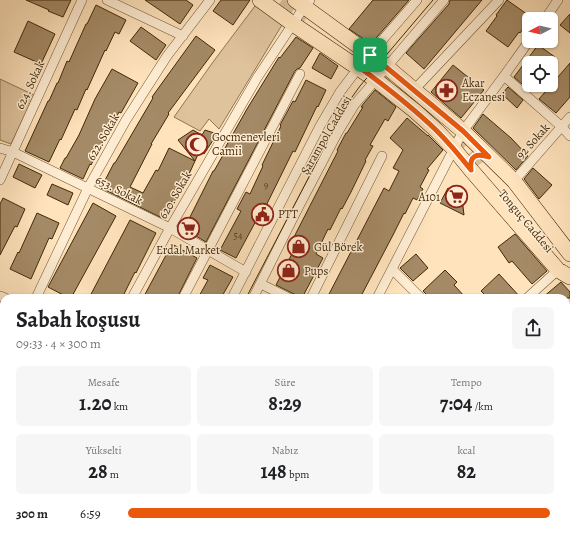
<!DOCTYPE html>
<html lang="tr">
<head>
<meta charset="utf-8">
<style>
	:root { --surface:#fff; --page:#f6f6f6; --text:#202124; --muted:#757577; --accent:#ea580c }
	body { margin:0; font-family:Alegreya,serif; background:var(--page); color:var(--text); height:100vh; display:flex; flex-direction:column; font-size:15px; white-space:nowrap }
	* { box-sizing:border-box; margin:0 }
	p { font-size:13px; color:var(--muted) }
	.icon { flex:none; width:22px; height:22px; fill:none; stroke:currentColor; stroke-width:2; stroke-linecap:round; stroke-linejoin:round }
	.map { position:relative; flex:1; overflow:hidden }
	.panel { position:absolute; left:0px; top:294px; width:570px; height:242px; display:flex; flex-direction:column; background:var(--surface); border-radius:12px 12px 0 0; box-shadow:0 1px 3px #0004 }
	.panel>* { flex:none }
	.needle { width:26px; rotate:263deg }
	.tools { position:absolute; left:522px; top:12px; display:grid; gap:8px }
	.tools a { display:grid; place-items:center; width:36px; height:36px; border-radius:6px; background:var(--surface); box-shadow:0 1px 3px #0004; font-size:20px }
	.pin { position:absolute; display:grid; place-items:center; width:34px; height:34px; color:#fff; margin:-17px; border-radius:8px; box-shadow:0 2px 6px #0006 }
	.round { display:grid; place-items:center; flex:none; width:42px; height:42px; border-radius:6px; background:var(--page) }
	.headline { display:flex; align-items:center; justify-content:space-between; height:68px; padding:0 16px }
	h1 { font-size:22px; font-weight:700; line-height:30px }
	.stats { display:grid; grid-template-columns:repeat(3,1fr); gap:6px; height:68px; padding:4px 16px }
	.stats div { display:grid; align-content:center; border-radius:6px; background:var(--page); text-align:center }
	.stats b { font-size:20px; font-weight:700 }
	.stats small { font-size:11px; font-weight:400 }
	.stats p { font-size:11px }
	ul { padding:0 16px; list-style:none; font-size:13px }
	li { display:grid; grid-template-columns:64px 48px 1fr; align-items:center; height:30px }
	li i { height:10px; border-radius:5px; background:var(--accent) }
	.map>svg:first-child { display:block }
	.green { fill:#dfc39d; stroke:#907652 }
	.building { fill:#a48a66; stroke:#412908 }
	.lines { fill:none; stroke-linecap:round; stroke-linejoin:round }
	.primary-tunnel { stroke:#d9be98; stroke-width:15; stroke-dasharray:15 8; stroke-linecap:butt }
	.lane-casing { stroke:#705835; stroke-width:6 }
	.street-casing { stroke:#705835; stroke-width:10 }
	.secondary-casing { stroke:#412908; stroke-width:14 }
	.primary-casing { stroke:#412908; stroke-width:16 }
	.lane { stroke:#ffedd3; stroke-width:4.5 }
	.street { stroke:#ffedd3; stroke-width:9 }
	.secondary { stroke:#ffedd3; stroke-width:13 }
	.primary { stroke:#ffe3bc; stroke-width:15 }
	.tram { stroke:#412908; stroke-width:1 }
	.route-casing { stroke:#fff; stroke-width:8 }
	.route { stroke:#ea580c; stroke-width:5 }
	.labels { text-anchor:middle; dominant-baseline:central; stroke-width:3; stroke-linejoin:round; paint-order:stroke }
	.number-label { font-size:10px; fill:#5a4120 }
	.poi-label { font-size:12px; fill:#412908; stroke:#ffedd3; text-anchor:start }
	.street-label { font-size:12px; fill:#412908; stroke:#ffedd3 }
</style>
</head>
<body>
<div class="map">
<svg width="570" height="536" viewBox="0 0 570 536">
	<rect width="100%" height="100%" fill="#ffe3bc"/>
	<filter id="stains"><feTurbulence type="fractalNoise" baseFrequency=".005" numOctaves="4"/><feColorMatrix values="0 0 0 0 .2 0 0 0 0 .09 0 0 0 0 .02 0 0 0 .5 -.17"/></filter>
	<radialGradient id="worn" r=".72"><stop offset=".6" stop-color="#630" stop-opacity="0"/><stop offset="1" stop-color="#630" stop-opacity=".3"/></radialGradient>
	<path class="green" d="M258 2 285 20 219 129 209 119 200 131 174 117 213 62Z
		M0 79 34 95 11 144 0 140Z"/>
	<path class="building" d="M26 0H71L63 17 48 11 49 10Z
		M145 0H186L193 5 180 24Z
		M221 0H250L233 25 213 11Z
		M373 0H409L371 44 349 29Z
		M450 0H482L424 69 406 53 449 4Z
		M507 0 531 17 529 19V20L520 33 519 32 508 47 486 31 497 16 496 15Z
		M96 5 126 20 119 34 115 32 106 51 105 50 87 90 86 89 77 110 75 109 61 140 60 139 49 162 25 151 48 101H49L57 83H58L67 61 69 62 86 24H87Z
		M570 14V33L560 25Z
		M28 21 55 34 41 64 14 52Z
		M141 27 166 45 156 60 130 41Z
		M196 36 215 50 168 113 169 114 151 144H152L130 187 143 193 156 170 158 171 169 148 195 161 184 185 174 202 172 201 164 219 101 188 114 163H115L153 98 152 97Z
		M296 37 313 48 300 68 297 69 295 71 206 242 184 229 213 171H214L227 148H225L247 109 279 57 280 58Z
		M538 45 555 57 551 63H529V85H534L530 91 514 77Z
		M320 53 338 66 331 79 312 68Z
		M570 63V97L556 113 539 99Z
		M453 65 484 90 461 118 431 92Z
		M112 69 138 83 121 113 119 112 111 127H110L91 165 90 164 83 179 60 168 65 158H66L79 135 95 99Z
		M306 80 326 90 318 107 317 106 295 152 293 151 259 220 257 219 236 258 220 250 241 211 237 209 246 192 250 194 263 166 262 165 281 126 280 125 293 101 295 102Z
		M508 87 523 100 517 108 502 94Z
		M375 90 396 107 388 121 385 119 370 145 373 146 365 160 366 161 351 192 342 209 341 208 330 230 328 229 316 254 323 258 302 298 276 285 299 240 294 237 338 151 337 150 346 133H347L363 107H361L364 103Z
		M483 114 511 138 528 156 516 170 473 128Z
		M407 118 428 136V135L443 150 427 169 429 170 420 187 423 189 417 200 413 198 405 214 404 213 393 235 360 298H327L384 188 389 191 399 171 393 168 403 150 390 138Z
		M193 130 202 135 205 130 217 134 204 154 200 150 195 161 178 140Z
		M19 164 42 175 35 188 13 177Z
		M533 168 552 185 539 199 524 179Z
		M52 184 73 193 68 205 47 195Z
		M448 188 459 193 462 198 464 215 440 203Z
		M3 198 25 209 17 227 15 226 0 255V204Z
		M93 203 116 216 71 298H69L48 287Z
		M37 213 59 223 52 239 49 238 31 279 10 269 18 252 19 253Z
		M130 220 156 233 136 273 135 272 122 298H89Z
		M515 234 547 271 532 284 512 261 509 263 498 247Z
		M172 244 197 258 177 298H143Z
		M416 254 428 268 413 281 400 268Z
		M210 265 233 277 221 298H198L208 280 203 278Z
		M445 270 457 282 454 285 466 298H430L423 291Z
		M499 274 521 298H488L481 291Z
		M561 282 570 292V298H542Z"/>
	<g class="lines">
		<path class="primary-tunnel" d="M282 0 307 17
			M361 57 404 90
			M452 138 468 154 480 169"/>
		<defs>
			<path id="lane" d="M0 488 4 479
				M0 534 4 536
				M69 536 71 532"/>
			<path id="street" d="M107 0 183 36
				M545 19 558 0
				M504 76 562 127 570 136
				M414 90 499 0
				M0 148 13 152 170 228 246 272
				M0 180 82 0
				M514 181 570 117
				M392 269 421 298
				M261 284 289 298
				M0 296 5 298
				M36 298 88 188 126 120 167 56 210 0
				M132 298 170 228 257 78 304 7 310 0
				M183 298 300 74
				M232 298 320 126 340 92 359 67 417 0
				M253 298 298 208 338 132 355 104 444 0
				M311 298 382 156
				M377 298 463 131 504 76 529 41
				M527 298 558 270
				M566 348 570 354
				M566 434 570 432
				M254 536 257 532
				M413 536 419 532"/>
			<path id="secondary" d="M0 411 4 413
				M0 426 4 428
				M141 532 142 536
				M183 532 193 536
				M213 532 222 536
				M122 536V532"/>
			<path id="primary" d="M260 0 293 24 376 80 415 111 436 130 454 149 471 170 558 270 570 277
				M295 0 387 67 463 131 514 181 570 254"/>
		</defs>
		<use href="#lane" class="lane-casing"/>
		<use href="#street" class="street-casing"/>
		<use href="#secondary" class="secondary-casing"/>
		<use href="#primary" class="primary-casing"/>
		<use href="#lane" class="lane"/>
		<use href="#street" class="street"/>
		<use href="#secondary" class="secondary"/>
		<use href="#primary" class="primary"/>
		<path class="tram" d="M246 298 347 104 360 86 433 0
			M129 532V536"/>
	</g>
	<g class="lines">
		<defs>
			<path id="route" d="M370 55 386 67 463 131 489 157C477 153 469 155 471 170 460 156 448 142 436 130 412 107 385 86 359 67Z"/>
		</defs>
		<use href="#route" class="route-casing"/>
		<use href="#route" class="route"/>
	</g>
	<defs>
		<symbol id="pharmacy-ring" viewBox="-11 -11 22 22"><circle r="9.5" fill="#ffedd3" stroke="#8f2418" stroke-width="1.5"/><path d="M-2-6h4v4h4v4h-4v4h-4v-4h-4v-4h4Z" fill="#8f2418"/></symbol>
		<symbol id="mosque-ring" viewBox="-11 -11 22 22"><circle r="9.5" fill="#ffedd3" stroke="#8f2418" stroke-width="1.5"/><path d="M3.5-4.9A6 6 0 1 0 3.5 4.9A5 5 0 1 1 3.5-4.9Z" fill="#8f2418"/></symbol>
		<symbol id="supermarket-ring" viewBox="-11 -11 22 22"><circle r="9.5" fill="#ffedd3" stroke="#8f2418" stroke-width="1.5"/><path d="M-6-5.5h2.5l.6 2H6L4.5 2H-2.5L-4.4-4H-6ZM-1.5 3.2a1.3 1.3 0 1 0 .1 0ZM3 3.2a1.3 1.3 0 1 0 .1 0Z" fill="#8f2418"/></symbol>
		<symbol id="civic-ring" viewBox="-11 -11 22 22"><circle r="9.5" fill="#ffedd3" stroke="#8f2418" stroke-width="1.5"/><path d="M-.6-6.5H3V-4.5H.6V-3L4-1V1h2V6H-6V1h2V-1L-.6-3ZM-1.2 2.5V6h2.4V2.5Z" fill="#8f2418"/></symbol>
		<symbol id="shop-ring" viewBox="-11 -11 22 22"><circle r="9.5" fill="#ffedd3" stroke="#8f2418" stroke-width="1.5"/><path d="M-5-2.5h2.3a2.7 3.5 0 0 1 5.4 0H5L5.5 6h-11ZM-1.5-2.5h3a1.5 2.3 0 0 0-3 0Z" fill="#8f2418"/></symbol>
	</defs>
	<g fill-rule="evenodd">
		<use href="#pharmacy-ring" x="434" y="78" width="25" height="25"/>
		<use href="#mosque-ring" x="184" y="132" width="25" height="25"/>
		<use href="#supermarket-ring" x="444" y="184" width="25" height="25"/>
		<use href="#civic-ring" x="250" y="202" width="25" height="25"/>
		<use href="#supermarket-ring" x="176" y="216" width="25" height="25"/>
		<use href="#shop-ring" x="286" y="234" width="25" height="25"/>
		<use href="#shop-ring" x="276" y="258" width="25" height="25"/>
	</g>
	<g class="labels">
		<g class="number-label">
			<text x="266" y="184">9</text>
			<text x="238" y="235">54</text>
		</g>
		<g class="poi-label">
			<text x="462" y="83">Akar<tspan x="462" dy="14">Eczanesi</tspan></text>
			<text x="212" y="137">Gocmenevleri<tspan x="212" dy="14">Camii</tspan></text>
			<text x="440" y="197" text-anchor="end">A101</text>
			<text x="278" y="214">PTT</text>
			<text x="314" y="247">Gül Börek</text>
			<text x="188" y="250" text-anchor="middle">Erdal Market</text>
			<text x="304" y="271">Pups</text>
		</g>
		<g class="street-label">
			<text transform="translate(30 85) rotate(-65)">624. Sokak</text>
			<text transform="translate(326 135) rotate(-60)">Şarampol Caddesi</text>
			<text transform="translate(103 137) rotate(-60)">622. Sokak</text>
			<text transform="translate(533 141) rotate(-48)">92 Sokak</text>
			<text transform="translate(119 190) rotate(26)">653. Sokak</text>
			<text transform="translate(175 195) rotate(-60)">620. Sokak</text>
			<text transform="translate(526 221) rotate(50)">Tonguç Caddesi</text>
		</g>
	</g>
	<rect width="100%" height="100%" filter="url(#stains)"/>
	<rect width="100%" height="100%" fill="url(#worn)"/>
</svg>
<div class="tools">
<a><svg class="needle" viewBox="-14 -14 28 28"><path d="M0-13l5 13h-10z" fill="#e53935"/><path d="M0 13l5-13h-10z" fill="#757577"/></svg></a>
<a><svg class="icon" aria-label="locate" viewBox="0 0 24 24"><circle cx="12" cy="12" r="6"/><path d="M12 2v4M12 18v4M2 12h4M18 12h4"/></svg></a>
</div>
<div class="pin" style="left:370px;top:55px;background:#1e9e55"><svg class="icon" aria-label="arrive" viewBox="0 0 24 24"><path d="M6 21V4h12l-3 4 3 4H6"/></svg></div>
<section class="panel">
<div class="headline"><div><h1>Sabah koşusu</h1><p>09:33 · 4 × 300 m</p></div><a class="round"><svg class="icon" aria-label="share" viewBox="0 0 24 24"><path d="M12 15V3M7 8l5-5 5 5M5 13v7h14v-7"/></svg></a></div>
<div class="stats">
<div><p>Mesafe</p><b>1.20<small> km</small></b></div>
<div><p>Süre</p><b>8:29</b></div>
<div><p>Tempo</p><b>7:04<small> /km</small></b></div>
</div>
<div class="stats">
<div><p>Yükselti</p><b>28<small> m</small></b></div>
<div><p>Nabız</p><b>148<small> bpm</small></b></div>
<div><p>kcal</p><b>82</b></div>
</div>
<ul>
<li><b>300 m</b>6:59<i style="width:99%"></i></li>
</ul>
</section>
</div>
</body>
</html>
